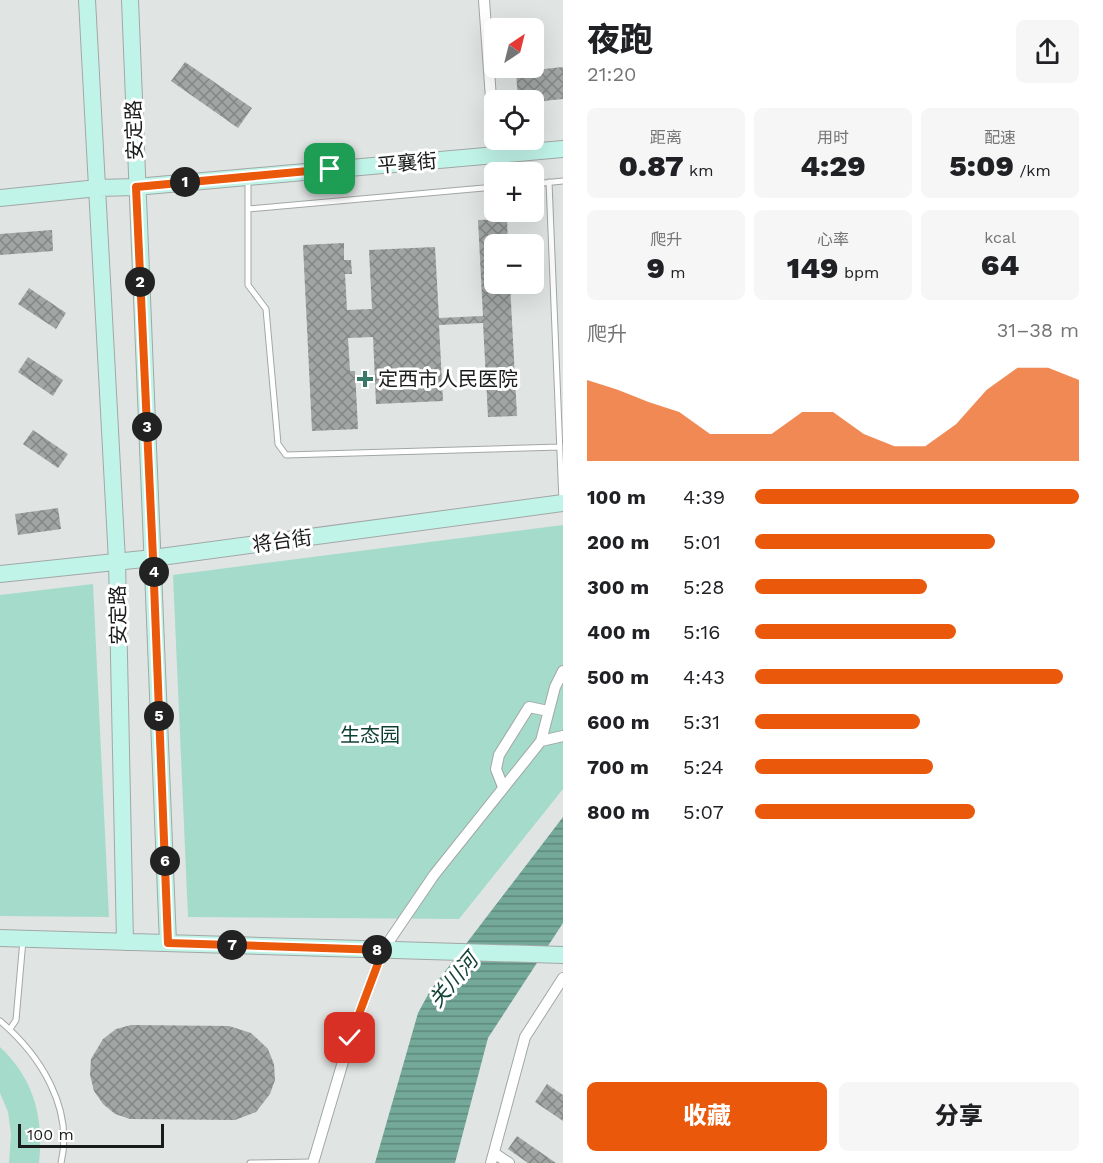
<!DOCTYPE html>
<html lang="zh">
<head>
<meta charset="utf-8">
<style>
	:root { --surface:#fff; --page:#f6f6f6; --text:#202124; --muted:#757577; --accent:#ea580c }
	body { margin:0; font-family:"Work Sans","Noto Sans SC",sans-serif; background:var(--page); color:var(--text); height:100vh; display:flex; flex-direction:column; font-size:22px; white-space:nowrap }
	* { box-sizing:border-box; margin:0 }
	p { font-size:20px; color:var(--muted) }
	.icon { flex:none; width:33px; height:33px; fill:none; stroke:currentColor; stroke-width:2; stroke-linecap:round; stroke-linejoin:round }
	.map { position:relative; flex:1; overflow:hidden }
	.drawer { display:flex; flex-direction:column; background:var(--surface); width:540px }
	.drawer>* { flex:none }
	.needle { width:39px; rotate:35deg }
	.tools { position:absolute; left:484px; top:18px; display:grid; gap:12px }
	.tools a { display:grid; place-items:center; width:60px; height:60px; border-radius:9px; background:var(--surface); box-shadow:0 6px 24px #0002; font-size:30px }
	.scale { position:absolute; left:18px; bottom:15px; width:146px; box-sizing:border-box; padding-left:6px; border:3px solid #1a1c1b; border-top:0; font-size:16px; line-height:21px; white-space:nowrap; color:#1a1c1b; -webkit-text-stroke:4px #fff; paint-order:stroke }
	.pin { position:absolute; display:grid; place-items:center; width:51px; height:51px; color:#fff; margin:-26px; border-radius:12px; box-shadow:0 3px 9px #0006 }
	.km { position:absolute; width:30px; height:30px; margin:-15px; border-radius:50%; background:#222; color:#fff; font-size:16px; line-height:30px; text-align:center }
	.round { display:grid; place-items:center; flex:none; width:63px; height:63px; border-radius:9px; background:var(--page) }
	.head { display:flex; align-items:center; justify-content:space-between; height:102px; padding:0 24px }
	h1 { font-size:33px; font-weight:800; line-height:45px }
	.stats { display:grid; grid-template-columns:repeat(3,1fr); gap:9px; height:102px; padding:6px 24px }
	.stats div { display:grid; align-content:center; border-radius:9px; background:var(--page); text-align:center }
	.stats b { font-size:30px; font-weight:800 }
	.stats small { font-size:16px; font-weight:400 }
	.stats p { font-size:16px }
	.chart { height:168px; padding:12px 24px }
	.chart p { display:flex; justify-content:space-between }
	.chart svg { width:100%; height:108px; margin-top:6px; fill:var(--accent); opacity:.7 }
	.cta { display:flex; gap:12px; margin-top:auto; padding:12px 24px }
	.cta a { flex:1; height:69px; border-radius:9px; background:var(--accent); color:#fff; font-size:24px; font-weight:800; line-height:69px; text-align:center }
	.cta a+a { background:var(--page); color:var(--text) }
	ul { padding:0 24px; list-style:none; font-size:20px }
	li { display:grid; grid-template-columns:96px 72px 1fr; align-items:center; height:45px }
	li i { height:15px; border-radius:8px; background:var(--accent) }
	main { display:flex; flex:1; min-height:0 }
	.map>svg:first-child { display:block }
	.park { fill:#a5dbca }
	.water { fill:url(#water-rules) }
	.building { fill:url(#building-cross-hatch) }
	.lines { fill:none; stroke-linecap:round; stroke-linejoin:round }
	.lane-casing { stroke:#a2a7a5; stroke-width:7 }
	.street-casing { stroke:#a2a7a5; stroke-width:12 }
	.secondary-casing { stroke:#a2a7a5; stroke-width:18 }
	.lane { stroke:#fff; stroke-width:5 }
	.street { stroke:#fff; stroke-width:10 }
	.secondary { stroke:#c1f4e9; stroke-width:16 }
	.route-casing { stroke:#fff; stroke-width:12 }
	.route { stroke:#ea580c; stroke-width:8 }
	.poi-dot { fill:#397968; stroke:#fff; stroke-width:2 }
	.labels { text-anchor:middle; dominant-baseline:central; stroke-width:6; stroke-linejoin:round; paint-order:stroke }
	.street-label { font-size:20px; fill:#1a1c1b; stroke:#fff }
	.poi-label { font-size:20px; fill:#1a1c1b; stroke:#fff; text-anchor:start }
	.park-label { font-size:20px; fill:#0d3e32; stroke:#fff }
	.water-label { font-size:21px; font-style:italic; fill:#124135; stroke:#fff }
</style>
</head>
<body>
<main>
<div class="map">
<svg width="563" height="1163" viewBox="0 0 563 1163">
	<defs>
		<pattern id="water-rules" width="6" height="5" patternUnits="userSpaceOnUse" patternTransform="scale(1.5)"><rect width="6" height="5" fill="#74a999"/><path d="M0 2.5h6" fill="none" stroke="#5e897c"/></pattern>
		<pattern id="building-cross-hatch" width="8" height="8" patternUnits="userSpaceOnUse" patternTransform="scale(1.5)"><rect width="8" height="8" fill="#a1a5a4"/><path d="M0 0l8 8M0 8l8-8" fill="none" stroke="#828685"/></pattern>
	</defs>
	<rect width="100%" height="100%" fill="#e0e4e3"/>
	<path class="park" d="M563 525V789L459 919 188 917 173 575Z
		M93 584 109 917 0 916V595Z
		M0 1047C34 1079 44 1118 39 1163H9L11 1134 8 1112 0 1093Z"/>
	<path class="water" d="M563 817V923L488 1038 455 1163H375L418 1013 430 991Z"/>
	<path class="building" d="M185 62 252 108 238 128 171 81Z
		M563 67V99L534 102 518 100 516 72Z
		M507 219 508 244H495V284H510L517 416 488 417 483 323 439 325 443 401 376 404 373 337 348 338 350 371H355L358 429 312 431 303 245 344 243V260H351L352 274H345L347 310 372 309 369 250 435 247 439 318 483 316 478 220Z
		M52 230 53 251 0 255V234Z
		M29 288 66 313 56 329 18 304Z
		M28 357 63 380 53 396 18 372Z
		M33 430 68 454 58 468 23 444Z
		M58 508 61 529 18 535 15 514Z
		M131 1025 229 1026 251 1033 268 1049 274 1064 275 1080 270 1094 256 1112 235 1120 130 1119 115 1114 103 1104 94 1091 90 1075 91 1059 103 1039 116 1029Z
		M547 1084 563 1095V1121L535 1102Z
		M517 1136 556 1163H528L508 1149Z"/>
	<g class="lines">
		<defs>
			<path id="lane" d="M248 179V285L266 309 278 444 286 455 560 447
				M549 182 562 502
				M534 184 563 181
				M248 209 495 187
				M0 1021C40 1055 74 1108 61 1163
				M10 1029 16 1020 23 940
				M250 1163 313 1162"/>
			<path id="street" d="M484 0 495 155
				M541 741 563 736
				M503 787 496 769 499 755 529 707 548 711
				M494 1153 509 1163
				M313 1163 350 1038 383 950 434 875 541 741 555 687 563 671
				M491 1163 525 1037 563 978"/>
			<path id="secondary" d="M87 0 117 561 125 942
				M130 0C140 314 156 628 168 943
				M0 198 98 188 136 187 563 149
				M0 574 153 558 563 503
				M0 938 563 955"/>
		</defs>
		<use href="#lane" class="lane-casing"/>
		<use href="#street" class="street-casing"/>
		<use href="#secondary" class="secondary-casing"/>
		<use href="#lane" class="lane"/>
		<use href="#street" class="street"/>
		<use href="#secondary" class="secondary"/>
	</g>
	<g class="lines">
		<defs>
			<path id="route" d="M330 169 136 187 153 558 168 943 383 950 350 1038"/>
		</defs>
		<use href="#route" class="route-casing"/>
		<use href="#route" class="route"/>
	</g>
	<path class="poi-dot" d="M362 370h6v6h6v6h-6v6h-6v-6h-6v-6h6z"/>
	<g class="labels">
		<g class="street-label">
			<text transform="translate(134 130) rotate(-92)">安定路</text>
			<text transform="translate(407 163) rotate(-5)">平襄街</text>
			<text transform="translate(282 541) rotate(-8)">将台街</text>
			<text transform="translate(118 615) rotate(-91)">安定路</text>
		</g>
		<g class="poi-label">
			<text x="378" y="379">定西市人民医院</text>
		</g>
		<g class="park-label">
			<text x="370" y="735">生态园</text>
		</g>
		<g class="water-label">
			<text transform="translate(453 980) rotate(-50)">关川河</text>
		</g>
	</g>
</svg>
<div class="tools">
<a><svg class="needle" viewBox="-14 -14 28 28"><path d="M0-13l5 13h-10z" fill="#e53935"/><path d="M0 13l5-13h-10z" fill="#757577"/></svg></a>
<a><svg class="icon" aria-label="locate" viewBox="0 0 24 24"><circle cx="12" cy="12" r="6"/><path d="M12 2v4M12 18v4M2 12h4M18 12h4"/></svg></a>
<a>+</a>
<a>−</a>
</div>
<div class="scale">100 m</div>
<div class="pin" style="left:330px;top:169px;background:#1e9e55"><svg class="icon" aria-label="arrive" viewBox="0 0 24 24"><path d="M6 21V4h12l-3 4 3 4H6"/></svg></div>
<div class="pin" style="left:350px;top:1038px;background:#d93025"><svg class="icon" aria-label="check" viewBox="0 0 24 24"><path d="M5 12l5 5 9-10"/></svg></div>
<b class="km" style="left:185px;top:182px">1</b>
<b class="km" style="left:140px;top:282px">2</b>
<b class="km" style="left:147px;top:427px">3</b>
<b class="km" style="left:154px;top:572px">4</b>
<b class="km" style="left:159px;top:716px">5</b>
<b class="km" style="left:165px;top:861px">6</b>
<b class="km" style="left:232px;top:945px">7</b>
<b class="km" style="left:377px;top:950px">8</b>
</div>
<section class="drawer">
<div class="head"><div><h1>夜跑</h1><p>21:20</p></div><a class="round"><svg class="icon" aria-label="share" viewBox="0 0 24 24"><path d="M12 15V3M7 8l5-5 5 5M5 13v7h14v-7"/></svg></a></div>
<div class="stats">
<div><p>距离</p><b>0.87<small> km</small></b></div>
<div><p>用时</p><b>4:29</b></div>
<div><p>配速</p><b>5:09<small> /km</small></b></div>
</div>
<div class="stats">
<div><p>爬升</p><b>9<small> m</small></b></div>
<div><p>心率</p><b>149<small> bpm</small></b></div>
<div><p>kcal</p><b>64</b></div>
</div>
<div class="chart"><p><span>爬升</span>31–38 m</p>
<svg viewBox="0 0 160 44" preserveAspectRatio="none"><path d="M0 44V11L10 15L20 20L30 24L40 33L50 33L60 33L70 24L80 24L90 33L100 38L110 38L120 29L130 15L140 6L150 6L160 11V44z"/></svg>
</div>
<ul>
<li><b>100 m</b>4:39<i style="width:100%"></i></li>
<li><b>200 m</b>5:01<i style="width:74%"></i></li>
<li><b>300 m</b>5:28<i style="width:53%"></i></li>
<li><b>400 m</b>5:16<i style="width:62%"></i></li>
<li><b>500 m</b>4:43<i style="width:95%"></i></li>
<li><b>600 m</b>5:31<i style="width:51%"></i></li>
<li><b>700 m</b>5:24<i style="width:55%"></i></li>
<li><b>800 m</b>5:07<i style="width:68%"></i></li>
</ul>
<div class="cta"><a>收藏</a><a>分享</a></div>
</section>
</main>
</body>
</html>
